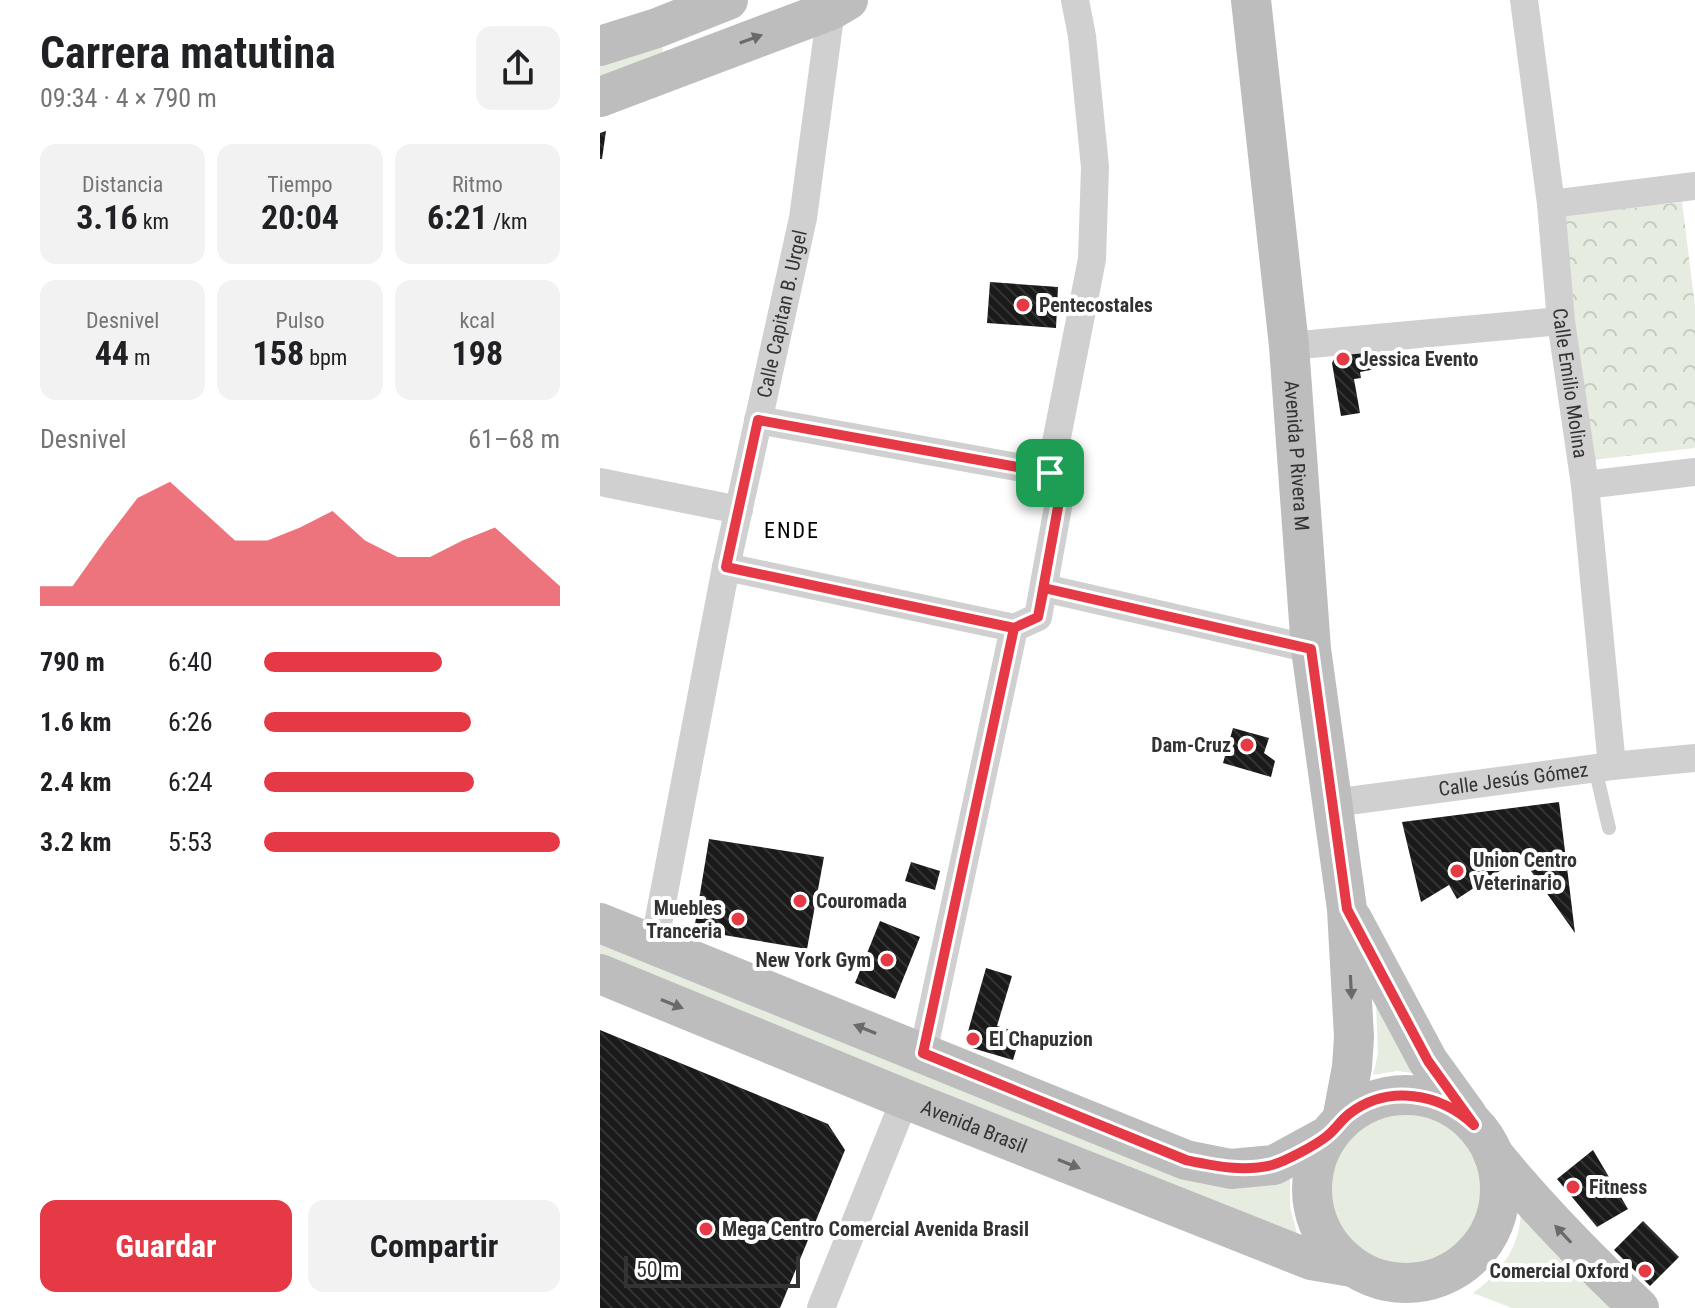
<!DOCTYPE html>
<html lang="es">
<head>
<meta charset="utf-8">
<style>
	:root { --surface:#fff; --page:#f2f2f2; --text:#202124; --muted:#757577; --accent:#e63946 }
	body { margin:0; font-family:"Roboto Condensed",sans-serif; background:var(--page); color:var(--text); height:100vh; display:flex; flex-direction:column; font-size:30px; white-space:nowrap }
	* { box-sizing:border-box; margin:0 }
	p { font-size:26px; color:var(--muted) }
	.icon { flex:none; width:44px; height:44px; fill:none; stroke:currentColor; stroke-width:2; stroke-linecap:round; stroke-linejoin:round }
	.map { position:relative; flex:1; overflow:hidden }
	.sheet { display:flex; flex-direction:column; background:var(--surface); width:600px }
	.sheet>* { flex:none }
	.scale { position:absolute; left:24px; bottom:20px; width:176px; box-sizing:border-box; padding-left:8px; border:4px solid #333; border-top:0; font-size:22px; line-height:28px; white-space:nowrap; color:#333; -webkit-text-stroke:6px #fff; paint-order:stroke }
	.pin { position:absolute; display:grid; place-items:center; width:68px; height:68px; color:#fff; margin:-34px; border-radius:16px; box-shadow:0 4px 12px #0006 }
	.round { display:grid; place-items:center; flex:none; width:84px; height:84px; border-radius:16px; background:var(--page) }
	.head { display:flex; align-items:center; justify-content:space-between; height:136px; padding:0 40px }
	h1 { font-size:44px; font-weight:700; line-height:60px }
	.figures { display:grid; grid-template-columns:repeat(3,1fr); gap:12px; height:136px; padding:8px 40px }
	.figures div { display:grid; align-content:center; border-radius:16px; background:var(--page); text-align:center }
	.figures b { font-size:34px; font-weight:700 }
	.figures small { font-size:22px; font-weight:400 }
	.figures p { font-size:22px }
	.chart { height:224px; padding:16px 40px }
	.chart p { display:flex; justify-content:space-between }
	.chart svg { width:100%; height:144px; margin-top:8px; fill:var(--accent); opacity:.7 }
	.cta { display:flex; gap:16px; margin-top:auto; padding:16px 40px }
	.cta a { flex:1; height:92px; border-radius:16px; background:var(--accent); color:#fff; font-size:32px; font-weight:700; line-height:92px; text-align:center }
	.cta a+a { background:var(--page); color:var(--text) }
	ul { padding:0 40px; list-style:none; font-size:26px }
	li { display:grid; grid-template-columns:128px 96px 1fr; align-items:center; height:60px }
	li i { height:20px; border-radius:10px; background:var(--accent) }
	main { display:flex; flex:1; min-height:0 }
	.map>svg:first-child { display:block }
	.grass { fill:#e6ecdf }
	.forest { fill:url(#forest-crowns) }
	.building { fill:url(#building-back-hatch) }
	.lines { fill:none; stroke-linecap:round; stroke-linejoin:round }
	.lane { stroke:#d0d0d0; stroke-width:14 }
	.street { stroke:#d0d0d0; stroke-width:28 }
	.secondary { stroke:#bdbdbd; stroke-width:40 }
	.oneway { fill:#6a6a6a }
	.route-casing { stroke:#fff; stroke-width:16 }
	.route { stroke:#e63946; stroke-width:10 }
	.poi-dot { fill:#e63946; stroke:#fff; stroke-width:3 }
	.labels { text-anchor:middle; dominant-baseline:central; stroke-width:8; stroke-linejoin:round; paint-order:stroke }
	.poi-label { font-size:20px; font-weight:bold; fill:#333; stroke:#fff; text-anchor:start }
	.street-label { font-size:20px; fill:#333; stroke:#fff }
	.neighbourhood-label { font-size:22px; letter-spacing:2px; fill:#000; stroke:#fff }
</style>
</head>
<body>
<main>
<section class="sheet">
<div class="head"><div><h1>Carrera matutina</h1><p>09:34 · 4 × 790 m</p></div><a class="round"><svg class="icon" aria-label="share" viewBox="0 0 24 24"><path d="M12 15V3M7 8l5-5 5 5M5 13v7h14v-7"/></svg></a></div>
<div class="figures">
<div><p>Distancia</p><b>3.16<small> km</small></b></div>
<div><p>Tiempo</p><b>20:04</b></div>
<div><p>Ritmo</p><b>6:21<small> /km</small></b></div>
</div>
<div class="figures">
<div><p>Desnivel</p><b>44<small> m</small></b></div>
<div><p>Pulso</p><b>158<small> bpm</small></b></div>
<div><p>kcal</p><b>198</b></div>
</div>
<div class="chart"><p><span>Desnivel</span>61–68 m</p>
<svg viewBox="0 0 160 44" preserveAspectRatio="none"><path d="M0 44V38L10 38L20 24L30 11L40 6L50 15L60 24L70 24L80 20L90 15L100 24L110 29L120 29L130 24L140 20L150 29L160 38V44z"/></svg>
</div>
<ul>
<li><b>790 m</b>6:40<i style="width:60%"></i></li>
<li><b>1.6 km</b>6:26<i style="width:70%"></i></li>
<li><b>2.4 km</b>6:24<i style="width:71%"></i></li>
<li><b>3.2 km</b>5:53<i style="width:100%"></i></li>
</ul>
<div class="cta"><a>Guardar</a><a>Compartir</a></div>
</section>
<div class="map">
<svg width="1095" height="1308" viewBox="0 0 1095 1308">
	<defs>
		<pattern id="forest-crowns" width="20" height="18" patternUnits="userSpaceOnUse" patternTransform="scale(2)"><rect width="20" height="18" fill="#e6ecdf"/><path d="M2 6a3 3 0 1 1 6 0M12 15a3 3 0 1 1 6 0" fill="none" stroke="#c6cbc0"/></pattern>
		<pattern id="building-back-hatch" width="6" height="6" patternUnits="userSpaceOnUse" patternTransform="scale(2)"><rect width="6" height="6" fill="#1a1a1a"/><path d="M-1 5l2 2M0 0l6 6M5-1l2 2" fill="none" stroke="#333"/></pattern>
	</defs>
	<rect width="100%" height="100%" fill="#fff"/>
	<path class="grass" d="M59 44 63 49 62 56 0 81V59Z
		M0 937 627 1188 650 1187 690 1179V1207L699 1241 0 957Z
		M776 1005 813 1073 797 1071 773 1075 778 1053Z
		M729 1191a77 77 0 1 1 154 0a77 77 0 1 1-154 0Z
		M921 1210 1018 1308H912L873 1293C901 1273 921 1245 921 1210Z"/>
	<path class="forest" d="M1082 202 1095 306V448L992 460 962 216Z"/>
	<path class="building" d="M6 131 2 159H0V133Z
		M390 282 458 287 456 328 387 323Z
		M772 345 776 369 760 372 761 378 754 379 760 413 741 416 732 363 738 351Z
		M633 728 669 738 664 753 675 761 671 777 623 763Z
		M959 802 975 933 921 857 857 899 849 885 821 902 802 822Z
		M109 839 224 857 207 949 94 930Z
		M311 862 340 871 335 890 305 881Z
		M280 921 320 937 295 999 255 983Z
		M386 968 412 976 397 1026 421 1033 413 1060 372 1048 367 1035Z
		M0 1030 228 1124 245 1150 180 1308H0Z
		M993 1150 1028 1209 997 1227 957 1179Z
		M1043 1221 1079 1257 1050 1286 1014 1250Z"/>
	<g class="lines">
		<path class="lane" d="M995 768 1009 828"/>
		<g class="street">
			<path id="s1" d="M924 0 951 204 961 321 985 485 1012 766"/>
			<path d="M951 204 1095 186"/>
			<path d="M689 346 961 321"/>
			<path d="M158 420 450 473"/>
			<path d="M0 482 139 510"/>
			<path d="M985 485 1095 472"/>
			<path d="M126 567 414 628"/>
			<path d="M444 588 711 649"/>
			<path id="s2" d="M733 803 1012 766 1095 758"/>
			<path id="s3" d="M54 945 126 567 203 218 231 10"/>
			<path d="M323 1053 414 628 438 617 462 485 450 473 492 259 495 167 482 36 475 0"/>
			<path d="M221 1308 305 1099"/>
		</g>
		<g class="secondary">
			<path id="s4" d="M651 0 689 346 711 649 747 909 754 1037 752 1067 742 1120"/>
			<path d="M0 46 57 28 128 0"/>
			<path d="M0 97 231 10 248 0"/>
			<path d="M752 919 828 1061 867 1115"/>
			<path d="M0 923 586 1160 631 1169 674 1165 729 1135"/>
			<path id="s5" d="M0 974 305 1099 711 1260 752 1267"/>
			<circle cx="806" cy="1189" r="94"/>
			<path d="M893 1154C938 1209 987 1259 1039 1308"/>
		</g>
	</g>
	<defs><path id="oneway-solid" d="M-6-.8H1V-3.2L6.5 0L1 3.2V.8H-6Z" transform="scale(2)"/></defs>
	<g class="oneway">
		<use href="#oneway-solid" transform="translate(151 39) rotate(-20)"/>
		<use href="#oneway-solid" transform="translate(751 987) rotate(87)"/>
		<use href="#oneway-solid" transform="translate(72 1004) rotate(22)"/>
		<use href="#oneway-solid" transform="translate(265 1029) rotate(-158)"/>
		<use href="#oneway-solid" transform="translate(469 1164) rotate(22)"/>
		<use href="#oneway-solid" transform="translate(963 1234) rotate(-133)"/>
	</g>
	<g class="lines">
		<defs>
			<path id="route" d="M450 473 158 420 126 567 414 628 438 617 444 588 711 649 747 909 828 1061 874 1125C840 1093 788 1084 749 1114 741 1120 735 1130 727 1136 716 1145 686 1161 672 1165 643 1172 615 1166 586 1160L323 1053 414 628 438 617 462 485 450 473"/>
		</defs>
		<use href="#route" class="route-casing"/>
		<use href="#route" class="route"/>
	</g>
	<g class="poi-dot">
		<circle cx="423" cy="305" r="8"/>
		<circle cx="743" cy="359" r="8"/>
		<circle cx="647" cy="745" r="8"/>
		<circle cx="857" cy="871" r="8"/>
		<circle cx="200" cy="901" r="8"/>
		<circle cx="138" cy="919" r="8"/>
		<circle cx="287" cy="960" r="8"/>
		<circle cx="373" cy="1039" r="8"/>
		<circle cx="973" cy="1187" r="8"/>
		<circle cx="106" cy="1229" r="8"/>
		<circle cx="1045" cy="1271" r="8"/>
	</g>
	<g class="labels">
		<g class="poi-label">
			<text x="439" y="305">Pentecostales</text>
			<text x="759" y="359">Jessica Evento</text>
			<text x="631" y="745" text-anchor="end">Dam-Cruz</text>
			<text x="873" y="860">Union Centro<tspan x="873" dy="23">Veterinario</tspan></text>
			<text x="216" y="901">Couromada</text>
			<text x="122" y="908" text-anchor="end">Muebles<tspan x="122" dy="23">Tranceria</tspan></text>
			<text x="271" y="960" text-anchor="end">New York Gym</text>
			<text x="389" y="1039">El Chapuzion</text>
			<text x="989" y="1187">Fitness</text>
			<text x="122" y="1229">Mega Centro Comercial Avenida Brasil</text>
			<text x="1029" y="1271" text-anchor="end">Comercial Oxford</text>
		</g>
		<g class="street-label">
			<text stroke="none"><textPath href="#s3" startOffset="644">Calle Capitan B. Urgel</textPath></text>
			<text stroke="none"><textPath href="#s1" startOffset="386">Calle Emilio Molina</textPath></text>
			<text stroke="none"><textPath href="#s4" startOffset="458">Avenida P Rivera M</textPath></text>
			<text stroke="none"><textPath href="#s2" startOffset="182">Calle Jesús Gómez</textPath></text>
			<text stroke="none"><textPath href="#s5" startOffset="404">Avenida Brasil</textPath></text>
		</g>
		<g class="neighbourhood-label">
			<text x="192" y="530">ENDE</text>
		</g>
	</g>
</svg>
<div class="scale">50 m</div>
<div class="pin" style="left:450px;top:473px;background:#1e9e55"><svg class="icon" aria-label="arrive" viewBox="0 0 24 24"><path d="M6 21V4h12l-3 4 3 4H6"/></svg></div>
</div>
</main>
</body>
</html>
